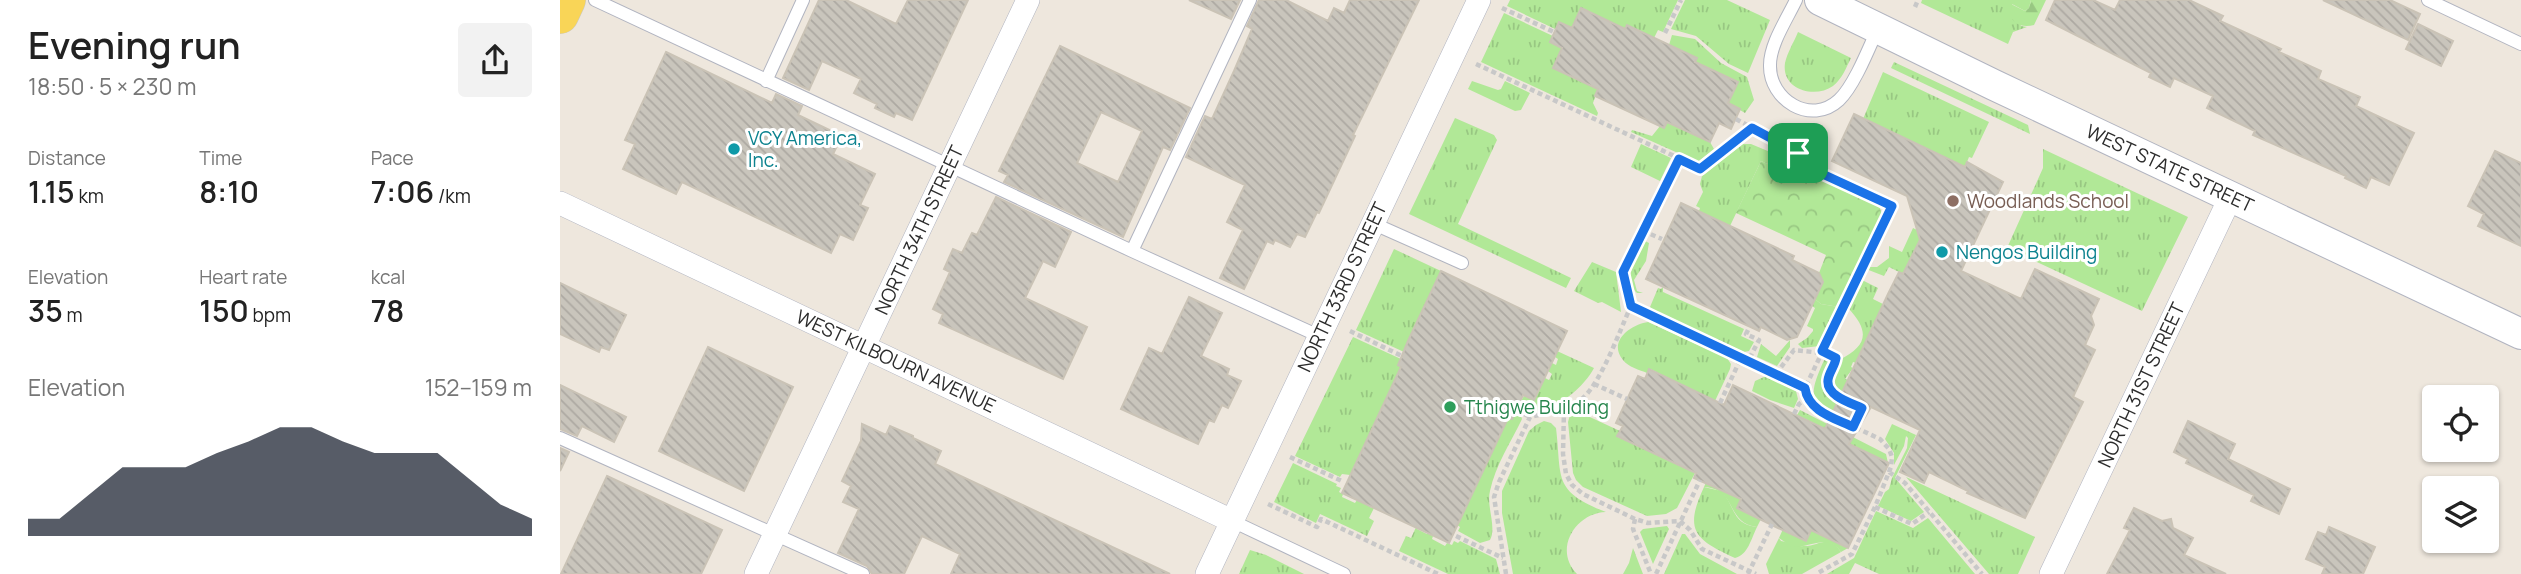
<!DOCTYPE html>
<html lang="en">
<head>
<meta charset="utf-8">
<style>
	:root { --surface:#fff; --page:#f2f2f2; --text:#222; --muted:#767676; --accent:#111827 }
	body { margin:0; font-family:Manrope,sans-serif; background:var(--page); color:var(--text); height:100vh; display:flex; flex-direction:column; font-size:26px; white-space:nowrap }
	* { box-sizing:border-box; margin:0 }
	p { font-size:23px; color:var(--muted) }
	.icon { flex:none; width:38px; height:38px; fill:none; stroke:currentColor; stroke-width:2; stroke-linecap:round; stroke-linejoin:round }
	.map { position:relative; flex:1; overflow:hidden }
	.panel { display:flex; flex-direction:column; background:var(--surface); width:560px }
	.panel>* { flex:none }
	.tools { position:absolute; left:1862px; top:385px; display:grid; gap:14px }
	.tools a { display:grid; place-items:center; width:77px; height:77px; border-radius:7px; background:var(--surface); box-shadow:0 2px 5px #0004; font-size:35px }
	.pin { position:absolute; display:grid; place-items:center; width:60px; height:60px; color:#fff; margin:-30px; border-radius:14px; box-shadow:0 4px 10px #0006 }
	.round { display:grid; place-items:center; flex:none; width:74px; height:74px; border-radius:7px; background:var(--page) }
	.head { display:flex; align-items:center; justify-content:space-between; height:119px; padding:0 28px }
	h1 { font-size:38px; font-weight:600; line-height:52px }
	.figures { display:grid; grid-template-columns:repeat(3,1fr); gap:10px; height:119px; padding:7px 28px }
	.figures div { display:grid; align-content:center }
	.figures b { font-size:30px; font-weight:600 }
	.figures small { font-size:19px; font-weight:400 }
	.figures p { font-size:19px }
	.chart { height:196px; padding:14px 28px }
	.chart p { display:flex; justify-content:space-between }
	.chart svg { width:100%; height:126px; margin-top:7px; fill:var(--accent); opacity:.7 }
	main { display:flex; flex:1; min-height:0 }
	.map>svg:first-child { display:block }
	.grass { fill:url(#grass-tufts) }
	.forest { fill:url(#forest-firs) }
	.park { fill:url(#park-crowns) }
	.garden { fill:#b1e897 }
	.building { fill:url(#building-back-hatch); stroke:#cac3b6; stroke-width:2; fill-rule:evenodd }
	.lines { fill:none; stroke-linecap:round; stroke-linejoin:round }
	.service-casing { stroke:#b1b4c0; stroke-width:14 }
	.minor-casing { stroke:#b1b4c0; stroke-width:24 }
	.tertiary-casing { stroke:#b1b4c0; stroke-width:32 }
	.primary-casing { stroke:#c8c8c8; stroke-width:38 }
	.path { stroke:#c8c8c8; stroke-width:4.5; stroke-dasharray:5 3.5; stroke-linecap:butt }
	.service { stroke:#fff; stroke-width:12 }
	.minor { stroke:#fff; stroke-width:23 }
	.tertiary { stroke:#fff; stroke-width:30 }
	.primary { stroke:#f9d557; stroke-width:37 }
	.route-casing { stroke:#fff; stroke-width:14 }
	.route { stroke:#1a73e8; stroke-width:9 }
	.culture-dot { fill:#0f9aa8; stroke:#fff; stroke-width:2.5 }
	.education-dot { fill:#8d6e63; stroke:#fff; stroke-width:2.5 }
	.leisure-dot { fill:#2e9e5b; stroke:#fff; stroke-width:2.5 }
	.labels { text-anchor:middle; dominant-baseline:central; stroke-width:6; stroke-linejoin:round; paint-order:stroke }
	.culture-label { font-size:19px; fill:#0d838f; stroke:#fff; text-anchor:start }
	.street-label { font-size:19px; fill:#2c2c2c; stroke:#fff }
	.education-label { font-size:19px; fill:#785e54; stroke:#fff; text-anchor:start }
	.leisure-label { font-size:19px; fill:#27864d; stroke:#fff; text-anchor:start }
</style>
</head>
<body>
<main>
<section class="panel">
<div class="head"><div><h1>Evening run</h1><p>18:50 · 5 × 230 m</p></div><a class="round"><svg class="icon" aria-label="share" viewBox="0 0 24 24"><path d="M12 15V3M7 8l5-5 5 5M5 13v7h14v-7"/></svg></a></div>
<div class="figures">
<div><p>Distance</p><b>1.15<small> km</small></b></div>
<div><p>Time</p><b>8:10</b></div>
<div><p>Pace</p><b>7:06<small> /km</small></b></div>
</div>
<div class="figures">
<div><p>Elevation</p><b>35<small> m</small></b></div>
<div><p>Heart rate</p><b>150<small> bpm</small></b></div>
<div><p>kcal</p><b>78</b></div>
</div>
<div class="chart"><p><span>Elevation</span>152–159 m</p>
<svg viewBox="0 0 160 44" preserveAspectRatio="none"><path d="M0 44V38L10 38L20 29L30 20L40 20L50 20L60 15L70 11L80 6L90 6L100 11L110 15L120 15L130 15L140 24L150 33L160 38V44z"/></svg>
</div>
</section>
<div class="map">
<svg width="1961" height="574" viewBox="0 0 1961 574">
	<defs>
		<pattern id="grass-tufts" width="24" height="20" patternUnits="userSpaceOnUse" patternTransform="scale(1.75)"><rect width="24" height="20" fill="#b1e897"/><path d="M3 7l-1-3M5 7V3M7 7l1-3M15 17l-1-3M17 17v-4M19 17l1-3" fill="none" stroke="#98c782"/></pattern>
		<pattern id="forest-firs" width="22" height="20" patternUnits="userSpaceOnUse" patternTransform="scale(1.75)"><rect width="22" height="20" fill="#b1e897"/><path d="M5 1l3.5 6h-7zM16 11l3.5 6h-7z" fill="#98c782"/></pattern>
		<pattern id="park-crowns" width="20" height="18" patternUnits="userSpaceOnUse" patternTransform="scale(1.75)"><rect width="20" height="18" fill="#b1e897"/><path d="M2 6a3 3 0 1 1 6 0M12 15a3 3 0 1 1 6 0" fill="none" stroke="#98c782"/></pattern>
		<pattern id="building-back-hatch" width="6" height="6" patternUnits="userSpaceOnUse" patternTransform="scale(1.75)"><rect width="6" height="6" fill="#c9c5bc"/><path d="M-1 5l2 2M0 0l6 6M5-1l2 2" fill="none" stroke="#ada9a2"/></pattern>
	</defs>
	<rect width="100%" height="100%" fill="#eee7dd"/>
	<path class="grass" d="M950 0H1118L1103 32 1098 30 1094 38 1067 25 1065 29 1021 8 1012 28 999 23 995 29 947 6Z
		M1125 0H1167L1210 20 1188 73 1169 64 1136 36 1111 29Z
		M1362 0H1471L1469 8 1465 11 1452 4 1461 26 1467 27 1453 32 1448 44 1361 3Z
		M944 13 993 36 990 42 1002 48 993 68 1038 89 1033 103 1038 113 1037 116 921 62Z
		M1238 32 1291 58C1286 68 1282 79 1273 86 1255 99 1221 90 1225 63 1227 53 1234 42 1238 32Z
		M1112 35 1135 39 1161 63 1187 77 1194 100 1185 113 1168 103 1178 82 1135 62 1137 58 1109 45Z
		M1334 62 1468 125 1470 134 1331 68Z
		M1323 72 1429 122 1412 158 1409 157 1405 167 1303 119Z
		M912 81 938 90 941 89 945 81 970 93 961 110 955 111 908 89Z
		M895 118 934 135 937 140 898 224 1011 278 1006 288 849 214Z
		M1107 122 1150 142 1154 149 1138 162 1071 132 1072 130 1092 136 1100 126 1104 128Z
		M1081 144 1111 158 1100 181 1071 167Z
		M1183 144H1191L1215 154 1210 165 1201 161 1170 226 1139 211 1140 208 1136 206 1143 192 1140 184 1142 176Z
		M1483 149 1628 217 1582 311 1447 248 1483 168Z
		M1353 228 1363 233 1343 274 1329 267 1324 276 1306 269 1307 267H1317L1329 258V246L1342 252Z
		M1085 241 1089 243 1086 261 1074 280 1077 291 1083 293H1077C1061 278 1078 257 1085 241Z
		M834 249 881 271 844 352 796 330Z
		M1032 262 1056 272 1061 312 1042 302 1038 303 1014 291Z
		M1302 280 1318 288 1313 299 1323 304 1296 363 1293 362 1291 367 1293 368 1285 379 1288 380 1281 394 1275 391 1272 380 1279 360C1308 346 1310 331 1288 308Z
		M1103 287V292L1184 329 1181 336 1194 342 1189 351 1184 352 1091 309 1090 307 1098 288 1101 289Z
		M1255 299 1261 304 1279 307 1260 346 1242 348 1238 344 1247 338 1253 331V329L1247 326 1255 308 1252 306Z
		M1088 322 1167 358 1171 364 1170 369 1155 401 1090 369 1087 373C1080 370 1068 367 1063 360 1047 341 1072 324 1088 322Z
		M793 337 841 359V367L790 475 782 474 780 477 735 456Z
		M1230 340V347L1217 366 1197 357 1201 344 1216 356Z
		M997 351 1034 368C1024 388 987 420 962 408L963 406 959 404 964 396 974 400 985 378 989 380 992 374 988 371 992 363 996 365 998 359 995 357Z
		M1270 356 1273 360C1258 393 1268 396 1297 410L1290 421C1249 402 1246 400 1265 358Z
		M1206 376 1236 391 1238 399 1234 408 1210 400 1192 391 1195 381Z
		M1240 410 1326 454 1328 463 1289 444 1291 441 1237 415Z
		M1019 412 1060 431 1058 437 1135 473 1117 508 1106 514 1087 516 1023 487 1016 480 1013 473 1008 422 1010 415Z
		M954 415 961 416 962 419C951 442 935 466 930 491 926 506 937 527 930 540L920 543 898 531 900 527 897 525 948 418Z
		M984 421 991 423 996 428C1002 478 992 491 1046 512 1015 513 993 550 1017 574H953L942 513V491L969 431 976 425Z
		M1332 424 1356 435 1335 478 1364 512 1351 521 1318 506 1325 492 1329 489 1332 478 1347 448 1348 438 1346 436 1344 446 1334 465V453L1325 439Z
		M733 463 777 484 776 486 781 488 779 492 783 494 782 497 795 503 797 500H804L803 503 812 508 815 506 809 518 814 521 807 536 760 514 756 523 714 502Z
		M1346 477 1475 537 1458 574H1429Z
		M1144 487 1161 491C1176 506 1171 524 1197 527 1191 539 1188 555 1175 558 1134 539 1124 530 1144 487Z
		M1316 511 1353 528 1368 518 1415 574H1319L1295 563 1289 574H1267L1294 558Z
		M857 525V529L867 534 870 531 869 534 873 536 872 539 885 546 887 543 892 545 894 541 898 543 900 541 936 559 940 574H888L839 551 846 536 851 538Z
		M1107 526 1109 529 1093 564 1080 532 1083 529Z
		M1122 534H1125L1140 554 1177 574H1104Z
		M1219 538 1221 541C1228 542 1237 547 1244 546 1260 546 1268 533 1281 552L1242 574H1209L1206 564Z
		M1073 548 1083 574H1063L1069 563Z
		M690 550 706 555 744 574H679Z"/>
	<path class="forest" d="M1471 0H1486L1474 25C1461 29 1449 22 1448 8L1451 4 1465 11 1469 8Z"/>
	<path class="park" d="M1215 154 1318 203 1322 214 1279 307 1261 304 1255 299 1263 282 1259 273 1266 255 1176 213 1201 161 1210 165Z"/>
	<path class="garden" d="M1147 480 1182 497 1177 508 1201 519 1197 527C1165 523 1178 489 1144 487Z
		M1223 529 1246 541 1251 530 1288 548 1281 552C1267 533 1251 548 1232 547L1219 538Z"/>
	<path class="building" d="M259 0H286L336 24 348 0H408L352 120 336 113 334 117 315 108 317 104 294 93 301 79 262 61 249 90 223 78Z
		M629 0H680L671 19Z
		M699 0H726L768 21 774 8 784 13 790 0H859L793 135 795 136 759 213 757 212 745 237 737 234 730 247 715 240 713 244 707 241 684 289 660 278 683 230 667 222 685 185 626 157 645 116 652 119 674 71 692 29 687 26Z
		M1495 0H1533L1555 10 1560 0H1629L1663 16 1660 21 1721 49 1719 52 1761 71 1758 79 1800 97 1796 106 1854 133 1829 185 1811 177 1806 188 1785 178 1786 176 1693 135 1695 131 1647 108 1653 96 1614 78 1610 87 1589 77 1591 73 1486 20Z
		M1763 0H1830L1860 14 1848 40Z
		M1021 8 1065 29 1067 25 1137 58 1135 62 1178 82 1168 103 1180 109 1171 129 1159 123 1150 142 1107 122 1104 128 1035 96 1038 89 993 68 1002 48 990 42 999 22 1012 28Z
		M1858 24 1893 41 1881 66 1846 49Z
		M500 46 630 108 610 150 603 147 563 237 444 182 448 175 439 171ZM541 112 582 131 558 182 517 163Z
		M106 52 212 103 216 94 242 106 238 115 282 136 273 154 315 174 300 205 308 208 293 240 280 234 271 253 122 182 116 194 63 169 75 144 65 140Z
		M1294 114 1405 167 1407 162 1443 182 1401 271 1461 299 1475 269 1539 299 1531 316 1534 325 1525 345 1535 350 1513 397 1523 402 1465 518 1407 493 1408 491 1369 472 1364 483 1340 472 1360 430 1311 407 1289 444 1329 463 1288 548 1251 530 1246 541 1218 528 1177 508 1181 499 1134 478 1136 473 1057 436 1063 426 1056 423 1078 376 1085 379 1089 369 1164 405 1173 385 1265 429 1328 294 1339 272 1343 274 1360 240 1347 196 1272 161Z
		M1935 151 1961 163V246L1918 226 1924 214 1908 206Z
		M436 197 511 232 495 267 483 261 465 298 527 327 503 379 379 323 383 314 373 309 390 272 384 269 393 249 402 253 412 233 417 235Z
		M1121 203 1234 256 1232 260 1259 273 1263 282 1237 337 1227 340 1201 327 1199 331 1086 279Z
		M881 271 1007 331 974 400 963 395 952 419 948 418 889 543 782 493 841 367 838 365 848 341Z
		M0 283 66 315 49 350 41 347 39 352 0 334Z
		M629 297 662 313 641 356 669 369 667 375 681 381 668 408 662 405 654 422 649 420 638 444 561 409 589 348 602 354Z
		M148 347 233 387 184 491 99 451Z
		M0 385 66 417 54 442 22 426 17 436 0 429Z
		M1628 421 1675 444 1668 459 1730 489 1719 514 1691 501 1694 495 1626 463 1628 459 1614 452Z
		M302 424 326 435 330 426 353 436V438L381 451 375 464 610 574H391L400 554 362 536 344 574H312L307 566 278 553 299 509 283 502 291 486 282 481 301 441Z
		M0 448 9 452 0 471Z
		M47 476 162 530 141 574H1Z
		M1574 508 1602 521 1611 519 1613 528 1633 538 1624 555 1666 574H1547L1570 530 1564 528Z
		M1769 527 1815 547 1803 574H1762L1765 567 1746 559 1758 532 1766 535Z"/>
	<g class="lines">
		<defs>
			<path id="service" d="M35 0 572 251 759 336
				M1236 0C1227 19 1210 44 1210 65 1209 100 1251 126 1279 100 1294 86 1309 48 1318 28
				M1868 0 1961 44
				M206 81 243 0
				M812 223 902 263
				M572 251 690 0
				M0 438 303 574
				M672 521 784 574"/>
			<path id="minor" d="M0 203 672 521
				M196 574 468 0
				M647 574 919 0
				M1491 574 1671 196"/>
			<path id="tertiary" d="M1260 0 1434 85 1961 334"/>
			<path id="primary" d="M0 15 7 0"/>
		</defs>
		<use href="#service" class="service-casing"/>
		<use href="#minor" class="minor-casing"/>
		<use href="#tertiary" class="tertiary-casing"/>
		<use href="#primary" class="primary-casing"/>
		<path class="path" d="M1355 7 1358 0
			M942 8 994 32
			M1105 33 1121 0
			M916 64 1140 168 1192 128
			M1176 119 1238 153 1256 171 1332 206 1245 388 1246 399 1260 411 1320 439 1329 449 1332 457 1331 467 1315 507 1292 554 1256 574
			M1119 159 1063 272 1071 306 1245 388
			M1083 231 1102 239
			M1188 330 1186 334 1199 340 1188 361
			M790 331 842 356
			M1216 374 1234 350 1271 354 1276 358C1274 366 1269 373 1268 380 1266 396 1291 403 1302 408L1293 427
			M1034 384 1067 399
			M1160 403 1181 358
			M1004 409 1003 454 1006 474 1012 485 1023 494 1075 519 1088 523 1120 521 1130 530 1142 549 1196 574
			M956 410 970 417
			M1234 414 1239 404 1246 399
			M730 457 784 482
			M1329 472 1345 483 1422 574
			M708 504 757 527 761 519 878 574
			M1315 507 1352 524 1369 512
			M1075 519 1073 529 1091 574
			M896 536 943 558
			M946 574 934 497 939 482 970 417C987 413 1008 411 1022 399 1042 381 1059 332 1071 306
			M1096 574 1140 480
			M1188 574 1212 524"/>
		<use href="#service" class="service"/>
		<use href="#minor" class="minor"/>
		<use href="#tertiary" class="tertiary"/>
		<use href="#primary" class="primary"/>
	</g>
	<g class="lines">
		<defs>
			<path id="route" d="M1192 128 1238 153 1256 171 1332 206 1262 351 1276 358C1275 366 1269 372 1268 380 1266 396 1291 403 1302 408L1293 427C1274 418 1248 411 1245 388L1071 306 1063 272 1119 159 1140 169Z"/>
		</defs>
		<use href="#route" class="route-casing"/>
		<use href="#route" class="route"/>
	</g>
	<g class="culture-dot">
		<circle cx="174" cy="149" r="7"/>
		<circle cx="1382" cy="252" r="7"/>
	</g>
	<circle class="education-dot" cx="1393" cy="201" r="7"/>
	<circle class="leisure-dot" cx="890" cy="407" r="7"/>
	<g class="labels">
		<g class="culture-label">
			<text x="188" y="138">VCY America,<tspan x="188" dy="22">Inc.</tspan></text>
			<text x="1396" y="252">Nengos Building</text>
		</g>
		<g class="street-label">
			<text transform="translate(1610 168) rotate(25)">WEST STATE STREET</text>
			<text transform="translate(359 230) rotate(-65)">NORTH 34TH STREET</text>
			<text transform="translate(782 287) rotate(-65)">NORTH 33RD STREET</text>
			<text transform="translate(336 361) rotate(25)">WEST KILBOURN AVENUE</text>
			<text transform="translate(1581 385) rotate(-65)">NORTH 31ST STREET</text>
		</g>
		<g class="education-label">
			<text x="1407" y="201">Woodlands School</text>
		</g>
		<g class="leisure-label">
			<text x="904" y="407">Tthigwe Building</text>
		</g>
	</g>
</svg>
<div class="tools">
<a><svg class="icon" aria-label="locate" viewBox="0 0 24 24"><circle cx="12" cy="12" r="6"/><path d="M12 2v4M12 18v4M2 12h4M18 12h4"/></svg></a>
<a><svg class="icon" aria-label="layers" viewBox="0 0 24 24"><path d="M12 4l9 5-9 5-9-5zM3 14l9 5 9-5"/></svg></a>
</div>
<div class="pin" style="left:1238px;top:153px;background:#1e9e55"><svg class="icon" aria-label="arrive" viewBox="0 0 24 24"><path d="M6 21V4h12l-3 4 3 4H6"/></svg></div>
</div>
</main>
</body>
</html>
